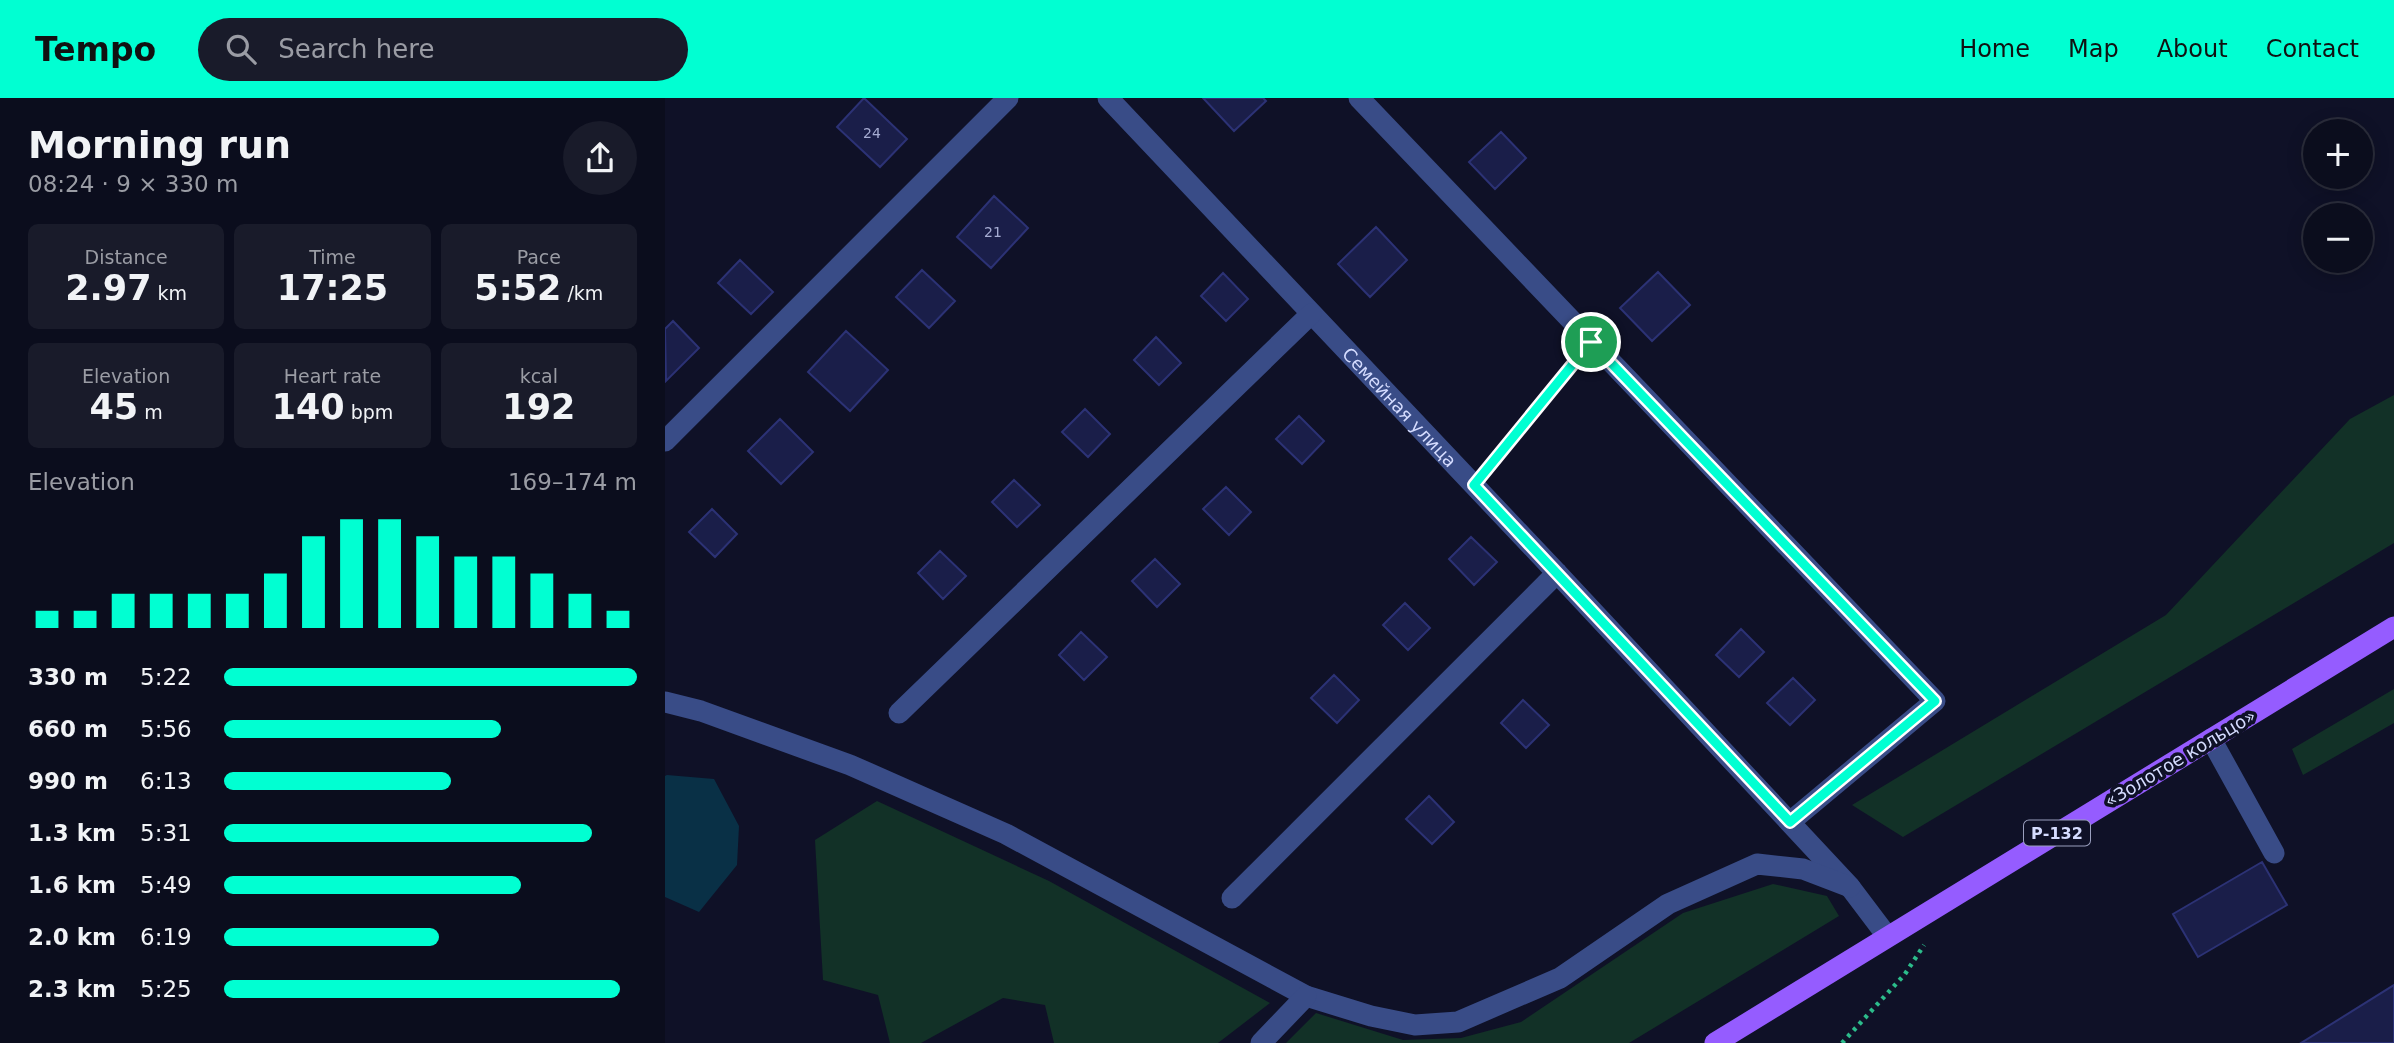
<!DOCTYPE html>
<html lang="en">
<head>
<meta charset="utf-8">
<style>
	:root { --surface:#0b0d1d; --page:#191b2a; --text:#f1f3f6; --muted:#9a9ca4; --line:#2b2d3b; --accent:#01ffd2 }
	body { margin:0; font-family:"DejaVu Sans",sans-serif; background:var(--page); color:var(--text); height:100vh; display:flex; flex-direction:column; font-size:26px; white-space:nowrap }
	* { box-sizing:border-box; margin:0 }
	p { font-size:23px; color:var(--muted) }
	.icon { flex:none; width:38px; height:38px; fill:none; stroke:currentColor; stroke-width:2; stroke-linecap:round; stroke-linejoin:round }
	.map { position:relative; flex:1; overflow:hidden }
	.drawer { display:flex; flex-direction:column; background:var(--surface); width:665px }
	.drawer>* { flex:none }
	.buttons { position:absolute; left:1638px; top:21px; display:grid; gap:14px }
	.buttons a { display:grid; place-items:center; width:70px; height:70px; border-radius:50%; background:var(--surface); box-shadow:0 4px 18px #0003,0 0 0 2px var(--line); font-size:35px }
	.pin { position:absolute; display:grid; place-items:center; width:60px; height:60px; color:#fff; margin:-30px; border:4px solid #fff; border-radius:50%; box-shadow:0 2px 7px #0007 }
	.round { display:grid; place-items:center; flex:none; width:74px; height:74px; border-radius:37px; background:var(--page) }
	.headline { display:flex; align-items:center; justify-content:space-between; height:119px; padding:0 28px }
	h1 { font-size:38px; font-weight:700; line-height:52px }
	.figures { display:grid; grid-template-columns:repeat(3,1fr); gap:10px; height:119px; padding:7px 28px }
	.figures div { display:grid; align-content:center; border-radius:10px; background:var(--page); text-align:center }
	.figures b { font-size:35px; font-weight:700 }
	.figures small { font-size:19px; font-weight:400 }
	.figures p { font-size:19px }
	.chart { height:196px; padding:14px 28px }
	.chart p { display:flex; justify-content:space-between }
	.chart svg { width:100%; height:126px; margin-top:7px; stroke:var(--accent); stroke-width:6 }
	ul { padding:0 28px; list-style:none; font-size:23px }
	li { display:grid; grid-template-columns:112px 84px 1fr; align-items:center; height:52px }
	li i { height:18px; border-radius:9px; background:var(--accent) }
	header { display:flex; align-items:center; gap:42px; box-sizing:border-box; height:98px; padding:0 35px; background:var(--accent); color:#111 }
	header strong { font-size:33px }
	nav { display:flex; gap:38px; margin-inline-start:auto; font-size:24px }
	.search { width:490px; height:63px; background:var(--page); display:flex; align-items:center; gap:18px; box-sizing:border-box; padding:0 24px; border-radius:38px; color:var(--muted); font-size:26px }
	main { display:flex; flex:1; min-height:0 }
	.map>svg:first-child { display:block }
	.green { fill:#123127 }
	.water { fill:#093046 }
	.building { fill:#1a1e49; stroke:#2c3275; stroke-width:2 }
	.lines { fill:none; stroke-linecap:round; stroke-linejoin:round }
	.path { stroke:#2cbc8b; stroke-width:4.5; stroke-dasharray:3.5 5; stroke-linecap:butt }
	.minor { stroke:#394c87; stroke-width:21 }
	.major { stroke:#955cff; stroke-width:21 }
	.route-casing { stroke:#fff; stroke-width:14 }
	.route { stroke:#01ffd2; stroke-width:9 }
	.labels { text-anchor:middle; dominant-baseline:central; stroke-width:7; stroke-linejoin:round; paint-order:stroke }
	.number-label { font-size:14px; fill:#a6acd2 }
	.shield { fill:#0f1127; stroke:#9a9fbe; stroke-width:2 }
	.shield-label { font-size:16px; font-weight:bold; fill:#d5dcff }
	.street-label { font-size:18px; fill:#d5dcff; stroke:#0f1127 }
</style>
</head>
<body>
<header>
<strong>Tempo</strong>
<div class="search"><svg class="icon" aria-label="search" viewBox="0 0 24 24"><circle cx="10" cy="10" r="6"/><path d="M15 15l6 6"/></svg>Search here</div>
<nav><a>Home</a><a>Map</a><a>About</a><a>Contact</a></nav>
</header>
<main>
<section class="drawer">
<div class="headline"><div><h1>Morning run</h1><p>08:24 · 9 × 330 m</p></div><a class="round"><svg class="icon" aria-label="share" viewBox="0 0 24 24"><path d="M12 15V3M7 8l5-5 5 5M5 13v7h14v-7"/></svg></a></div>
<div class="figures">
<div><p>Distance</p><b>2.97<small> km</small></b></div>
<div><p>Time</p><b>17:25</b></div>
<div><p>Pace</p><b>5:52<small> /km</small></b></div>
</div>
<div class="figures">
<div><p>Elevation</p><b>45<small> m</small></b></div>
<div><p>Heart rate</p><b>140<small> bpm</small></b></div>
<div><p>kcal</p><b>192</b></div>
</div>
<div class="chart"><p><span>Elevation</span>169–174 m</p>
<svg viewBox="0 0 160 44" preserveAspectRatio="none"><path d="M5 44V38M15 44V38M25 44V32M35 44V32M45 44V32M55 44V32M65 44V25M75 44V12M85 44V6M95 44V6M105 44V12M115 44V19M125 44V19M135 44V25M145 44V32M155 44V38"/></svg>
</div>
<ul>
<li><b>330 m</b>5:22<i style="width:100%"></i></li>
<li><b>660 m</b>5:56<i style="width:67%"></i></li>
<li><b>990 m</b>6:13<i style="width:55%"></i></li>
<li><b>1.3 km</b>5:31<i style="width:89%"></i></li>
<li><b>1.6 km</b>5:49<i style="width:72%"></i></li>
<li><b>2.0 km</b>6:19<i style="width:52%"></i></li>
<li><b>2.3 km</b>5:25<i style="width:96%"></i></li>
</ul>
</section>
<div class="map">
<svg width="1729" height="945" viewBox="0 0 1729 945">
	<rect width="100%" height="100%" fill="#0f1127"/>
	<path class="green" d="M1729 297V445L1238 739 1187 707 1501 517 1685 321Z
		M1729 591V625L1638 677 1627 651Z
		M212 703 384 783 605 905 553 945H389L380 907 338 900 256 945H225L213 897 158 882 150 742Z
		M1108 786 1162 798 1174 818 964 945H621L651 915 738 942 796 940 856 924 1018 815Z"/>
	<path class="water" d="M2 677 49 681 74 728 72 767 34 814 0 799V678Z"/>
	<path class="building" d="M199 0 242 41 215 69 172 29Z
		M538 0H598L601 3 569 33Z
		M836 34 861 60 830 91 804 64Z
		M329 98 363 130 326 170 292 139Z
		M711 129 742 162 705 199 673 166Z
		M75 162 108 194 86 216 53 185Z
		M257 172 290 203 264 230 231 199Z
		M993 174 1025 207 987 243 955 210Z
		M558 175 583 201 561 223 536 198Z
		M8 223 34 250 1 283 0 231Z
		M181 233 223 272 185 313 143 274Z
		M491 239 516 265 494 287 469 262Z
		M420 311 445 336 423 359 397 334Z
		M634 318 659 343 637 366 611 341Z
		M115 321 148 354 116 386 83 353Z
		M349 382 375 407 352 429 327 404Z
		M561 389 586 414 564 437 538 411Z
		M47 411 72 436 50 459 24 434Z
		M806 439 832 464 809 487 784 461Z
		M275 453 301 478 278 501 253 475Z
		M490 461 515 486 492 509 467 483Z
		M740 505 765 530 743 552 718 527Z
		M1076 531 1099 554 1074 579 1051 557Z
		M416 534 442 559 419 582 394 557Z
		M669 577 694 602 672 625 646 600Z
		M1128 580 1150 602 1125 627 1102 605Z
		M858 602 884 627 861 650 836 625Z
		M764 698 789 724 767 746 741 721Z
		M1597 764 1622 807 1533 859 1508 816Z
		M1729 887V945H1636Z"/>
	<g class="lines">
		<path class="path" d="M823 370 913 260
			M1177 945 1240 876 1259 847"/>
		<g class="minor">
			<path id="s1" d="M443 0 892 475 1185 789 1222 838"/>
			<path d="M694 0 1270 603 1125 724"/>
			<path d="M0 343 343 0"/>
			<path d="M0 604 36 613 185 667 341 736 641 898 706 918 750 927 793 924 895 880 1003 806 1092 766 1138 771 1185 789"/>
			<path d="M234 615 646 216"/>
			<path d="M1546 641 1609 755"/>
			<path d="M567 800 892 475"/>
			<path d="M596 945 641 898"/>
		</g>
		<path class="major" d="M1050 945 1729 529"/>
	</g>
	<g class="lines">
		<defs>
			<path id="route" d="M926 244 1270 603 1125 724 809 387Z"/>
		</defs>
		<use href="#route" class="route-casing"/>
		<use href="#route" class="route"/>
	</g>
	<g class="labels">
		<g class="number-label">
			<text x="207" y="35">24</text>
			<text x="328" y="134">21</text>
		</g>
		<rect class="shield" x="1359" y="722.5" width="66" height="25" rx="5"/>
		<g class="shield-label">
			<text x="1392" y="735">Р-132</text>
		</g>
		<g class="street-label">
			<text stroke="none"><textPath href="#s1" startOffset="425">Семейная улица</textPath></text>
			<text transform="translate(1515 660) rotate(-31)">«Золотое кольцо»</text>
		</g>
	</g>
</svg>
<div class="buttons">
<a>+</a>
<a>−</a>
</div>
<div class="pin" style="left:926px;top:244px;background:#1e9e55"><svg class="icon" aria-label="arrive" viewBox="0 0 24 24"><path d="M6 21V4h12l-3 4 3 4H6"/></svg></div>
</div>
</main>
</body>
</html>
